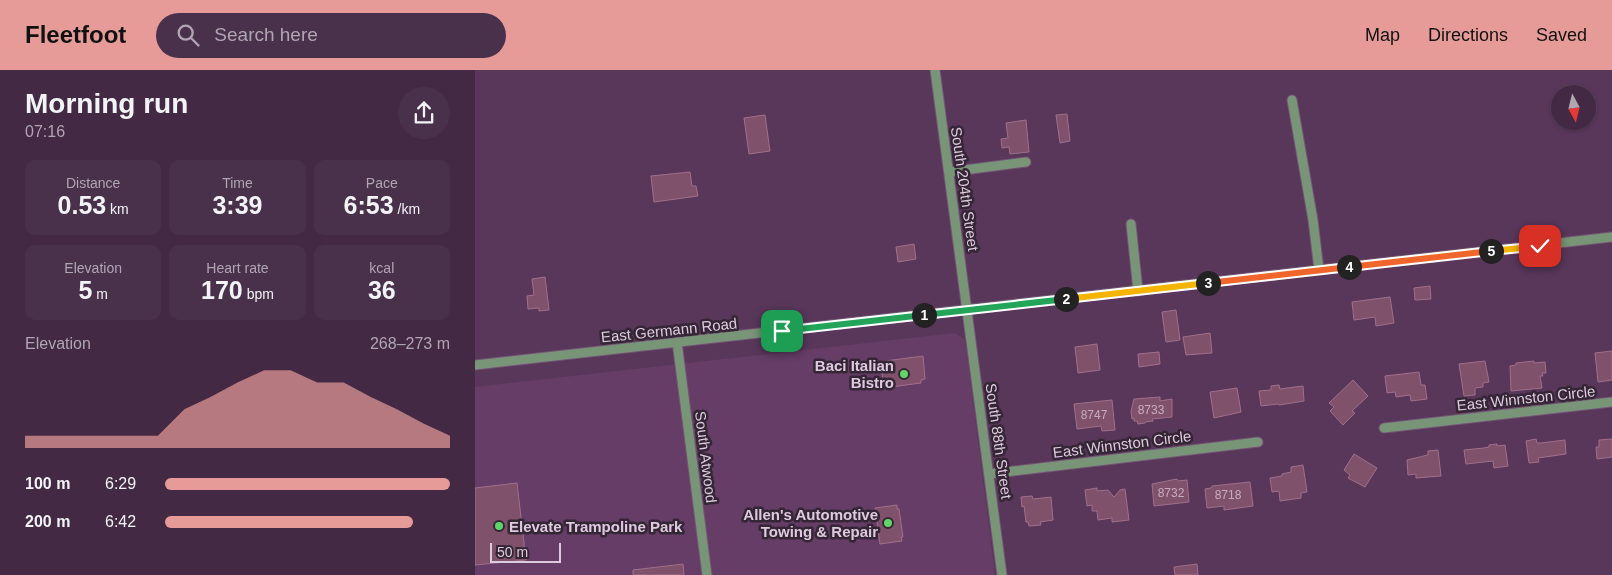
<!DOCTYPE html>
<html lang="en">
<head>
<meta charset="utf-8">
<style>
	:root { --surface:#432944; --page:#4a314b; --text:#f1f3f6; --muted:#afa6b2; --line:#5b455d; --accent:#e69b98 }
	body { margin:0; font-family:Helvetica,sans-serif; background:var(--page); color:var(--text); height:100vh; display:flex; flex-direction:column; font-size:19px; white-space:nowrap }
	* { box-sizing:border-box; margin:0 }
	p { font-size:16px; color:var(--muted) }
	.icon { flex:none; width:28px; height:28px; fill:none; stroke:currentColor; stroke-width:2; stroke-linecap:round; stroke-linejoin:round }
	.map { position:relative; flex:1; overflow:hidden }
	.sheet { display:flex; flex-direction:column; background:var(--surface); width:475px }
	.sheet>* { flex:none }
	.needle { width:32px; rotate:173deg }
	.tools { position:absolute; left:1076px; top:15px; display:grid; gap:10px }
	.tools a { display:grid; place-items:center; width:45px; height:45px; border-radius:50%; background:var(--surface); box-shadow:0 1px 4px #0004,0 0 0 1px var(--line); font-size:25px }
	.scale { position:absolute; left:15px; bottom:12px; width:71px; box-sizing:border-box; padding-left:5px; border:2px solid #decadf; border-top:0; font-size:14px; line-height:18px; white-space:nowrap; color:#decadf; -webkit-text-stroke:4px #352636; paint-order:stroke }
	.pin { position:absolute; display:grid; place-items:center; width:42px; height:42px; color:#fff; margin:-21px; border-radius:10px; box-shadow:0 2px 8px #0006 }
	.km { position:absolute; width:25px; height:25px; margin:-12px; border-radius:50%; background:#222; color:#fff; font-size:14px; line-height:25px; text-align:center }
	.round { display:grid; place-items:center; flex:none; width:52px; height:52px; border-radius:26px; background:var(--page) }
	.overview { display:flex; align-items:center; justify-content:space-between; height:85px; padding:0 25px }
	h1 { font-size:28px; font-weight:600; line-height:38px }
	.stats { display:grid; grid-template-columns:repeat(3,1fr); gap:8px; height:85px; padding:5px 25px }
	.stats div { display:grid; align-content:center; border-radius:10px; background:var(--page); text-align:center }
	.stats b { font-size:25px; font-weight:600 }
	.stats small { font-size:14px; font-weight:400 }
	.stats p { font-size:14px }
	.chart { height:140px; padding:10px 25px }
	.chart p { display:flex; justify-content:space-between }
	.chart svg { width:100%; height:90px; margin-top:5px; fill:var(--accent); opacity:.7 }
	ul { padding:0 25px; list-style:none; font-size:16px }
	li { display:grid; grid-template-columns:80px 60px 1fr; align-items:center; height:38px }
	li i { height:12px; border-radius:6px; background:var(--accent) }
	header { display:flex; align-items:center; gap:30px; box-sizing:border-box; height:70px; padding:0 25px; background:var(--accent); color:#111 }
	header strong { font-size:24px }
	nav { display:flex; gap:28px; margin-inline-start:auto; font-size:18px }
	.search { width:350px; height:45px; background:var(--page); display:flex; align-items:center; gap:12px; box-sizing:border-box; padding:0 18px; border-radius:28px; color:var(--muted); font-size:19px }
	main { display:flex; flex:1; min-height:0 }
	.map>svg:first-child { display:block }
	.built { fill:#653d67 }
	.building { fill:#80516b; stroke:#a16f8b }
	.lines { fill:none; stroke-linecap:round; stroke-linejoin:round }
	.minor-casing { stroke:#745475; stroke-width:11 }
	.minor { stroke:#789578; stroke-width:9 }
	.split-1-casing { stroke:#fff; stroke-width:10 }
	.split-2-casing { stroke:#fff; stroke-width:10 }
	.split-3-casing { stroke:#fff; stroke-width:10 }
	.split-4-casing { stroke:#fff; stroke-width:10 }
	.split-5-casing { stroke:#fff; stroke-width:10 }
	.split-6-casing { stroke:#fff; stroke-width:10 }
	.split-1 { stroke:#22a559; stroke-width:6 }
	.split-2 { stroke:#22a559; stroke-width:6 }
	.split-3 { stroke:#f5b400; stroke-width:6 }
	.split-4 { stroke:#f0652b; stroke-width:6 }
	.split-5 { stroke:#f0652b; stroke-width:6 }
	.split-6 { stroke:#f5b400; stroke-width:6 }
	.poi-dot { fill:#60d56a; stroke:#352636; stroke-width:2 }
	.labels { text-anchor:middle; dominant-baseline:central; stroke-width:5; stroke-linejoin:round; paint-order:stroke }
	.number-label { font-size:12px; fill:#c6acc2 }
	.street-label { font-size:15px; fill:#decadf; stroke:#352636 }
	.poi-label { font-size:15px; font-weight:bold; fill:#decadf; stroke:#352636; text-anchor:end }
</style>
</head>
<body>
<header>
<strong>Fleetfoot</strong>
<div class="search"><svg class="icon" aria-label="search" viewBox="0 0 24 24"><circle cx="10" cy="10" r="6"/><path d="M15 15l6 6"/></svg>Search here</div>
<nav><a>Map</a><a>Directions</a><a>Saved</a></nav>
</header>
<main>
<section class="sheet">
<div class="overview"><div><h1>Morning run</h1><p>07:16</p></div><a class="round"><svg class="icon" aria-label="share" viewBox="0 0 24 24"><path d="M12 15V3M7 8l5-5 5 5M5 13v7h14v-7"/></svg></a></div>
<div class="stats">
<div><p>Distance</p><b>0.53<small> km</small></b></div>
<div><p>Time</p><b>3:39</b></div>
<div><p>Pace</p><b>6:53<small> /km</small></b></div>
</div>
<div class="stats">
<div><p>Elevation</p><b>5<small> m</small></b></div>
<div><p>Heart rate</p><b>170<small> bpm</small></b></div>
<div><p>kcal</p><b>36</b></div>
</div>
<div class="chart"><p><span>Elevation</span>268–273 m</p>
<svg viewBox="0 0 160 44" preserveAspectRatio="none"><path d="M0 44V38L10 38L20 38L30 38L40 38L50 38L60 25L70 19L80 12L90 6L100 6L110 12L120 12L130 19L140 25L150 32L160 38V44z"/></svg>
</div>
<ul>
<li><b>100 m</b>6:29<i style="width:100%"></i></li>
<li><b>200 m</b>6:42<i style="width:87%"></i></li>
</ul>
</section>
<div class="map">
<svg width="1137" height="505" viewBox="0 0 1137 505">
	<rect width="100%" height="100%" fill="#59375b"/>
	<path class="built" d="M480 263 489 269 491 276 520 505H0V317Z"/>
	<path class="building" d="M592 44 595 71 585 73 581 45Z
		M290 45 295 81 274 84 269 48Z
		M551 50 554 82 535 84 534 77 527 78 526 69 533 68 531 53Z
		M215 102 217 116H221L223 126 179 132 176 106Z
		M439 174 441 189 423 192 421 177Z
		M70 207 74 240 64 241V238L53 239 52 226 59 225 57 209Z
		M955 216 956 229 940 230 939 218Z
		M915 227 919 253 901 256 900 247 879 250 877 232Z
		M701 240 705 270 691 272 687 242Z
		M735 263 737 283 711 285 708 267Z
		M622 274 625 300 603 303 600 277Z
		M1137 281V310L1123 312 1120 283Z
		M684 282 685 294 664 297 663 284Z
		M448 286 450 309 446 310V313L408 318 407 301 411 300 410 291Z
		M1010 291 1014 312 1008 313V317L1000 318V325L989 326 984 294Z
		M1059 291V293L1070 292 1071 303H1067L1068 306H1065L1067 318 1036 321 1035 296 1041 295V293Z
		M944 302 946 315H950L952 329 936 331 935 325 921 327 920 322 912 323 910 306Z
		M878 310 893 326 877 341 880 343 868 355 855 341 859 337 854 333Z
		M804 315 805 319 828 316 829 331 804 335 803 334 786 336 784 321 796 320V316Z
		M762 318 766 342 739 348 735 322Z
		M685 327V331L697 329V347L677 349 678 351 670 352V353L663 354 662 351H659V348L657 349 656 341 659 329Z
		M637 330 640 360 627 361 626 356 602 359 599 334Z
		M1061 369 1062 373H1066L1090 370 1091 384 1063 388 1064 392 1054 393 1051 371Z
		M1137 369V387L1122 389 1121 377H1124V370Z
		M1022 374V376L1030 375 1033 396 1019 398 1018 391 991 394 989 380 1009 378 1014 377V375Z
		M963 380 966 406 941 408V404L933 405 932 390 953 385V381Z
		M879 384 902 398 890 417 873 408 875 405 869 400Z
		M828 395 832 422 826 423V428L805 431 804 421 797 422 795 408 807 406V404L816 402V397Z
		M702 409 703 411 712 410 714 432 679 436 677 414Z
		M775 412 778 436 749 440V436L732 438 730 419 736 418 737 416Z
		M42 413 51 490 0 495V418Z
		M622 418V421L633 420 639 427 645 420 650 419 654 450 637 452V448L623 450 622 441H617V435L612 436 610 420Z
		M557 426 558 429 576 427 578 450 565 452 566 455 554 456 553 452H551L549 436 547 437 546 427Z
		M422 435V439H424L428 467H426L427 471 405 474 400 438Z
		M208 494 209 505H158V500Z
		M722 494 723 505H700L699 497Z"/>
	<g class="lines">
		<defs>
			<path id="minor" d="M460 0 527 505
				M817 30 838 150 844 200
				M474 102 551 92
				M656 154 663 221
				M202 272 232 505
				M0 295 1137 167
				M909 358 1137 332
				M514 404 783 372"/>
		</defs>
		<use href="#minor" class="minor-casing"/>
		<use href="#minor" class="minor"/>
	</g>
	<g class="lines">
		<defs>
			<path id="split-1" d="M307 261 449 245"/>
			<path id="split-2" d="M449 245 591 229"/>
			<path id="split-3" d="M591 229 733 213"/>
			<path id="split-4" d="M733 213 874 197"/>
			<path id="split-5" d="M874 197 1016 181"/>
			<path id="split-6" d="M1016 181 1065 176"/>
		</defs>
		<use href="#split-1" class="split-1-casing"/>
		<use href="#split-2" class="split-2-casing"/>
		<use href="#split-3" class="split-3-casing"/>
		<use href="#split-4" class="split-4-casing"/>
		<use href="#split-5" class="split-5-casing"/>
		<use href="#split-6" class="split-6-casing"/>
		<use href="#split-1" class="split-1"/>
		<use href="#split-2" class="split-2"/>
		<use href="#split-3" class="split-3"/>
		<use href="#split-4" class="split-4"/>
		<use href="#split-5" class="split-5"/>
		<use href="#split-6" class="split-6"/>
	</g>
	<g class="poi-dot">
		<circle cx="429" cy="304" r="5"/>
		<circle cx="413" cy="453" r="5"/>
		<circle cx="24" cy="456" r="5"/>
	</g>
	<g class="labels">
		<g class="number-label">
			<text x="676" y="340">8733</text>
			<text x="619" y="345">8747</text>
			<text x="696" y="423">8732</text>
			<text x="753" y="425">8718</text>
		</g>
		<g class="street-label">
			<text transform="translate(490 119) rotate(82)">South 204th Street</text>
			<text transform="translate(194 260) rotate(-6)">East Germann Road</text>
			<text transform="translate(1051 328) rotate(-6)">East Winnston Circle</text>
			<text transform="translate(524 371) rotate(82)">South 88th Street</text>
			<text transform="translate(647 374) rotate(-7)">East Winnston Circle</text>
			<text transform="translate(231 387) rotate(83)">South Atwood</text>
		</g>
		<g class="poi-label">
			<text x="419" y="295">Baci Italian<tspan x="419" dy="17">Bistro</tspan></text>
			<text x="403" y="444">Allen's Automotive<tspan x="403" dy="17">Towing &amp; Repair</tspan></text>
			<text x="34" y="456" text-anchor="start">Elevate Trampoline Park</text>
		</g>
	</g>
</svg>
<div class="tools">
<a><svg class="needle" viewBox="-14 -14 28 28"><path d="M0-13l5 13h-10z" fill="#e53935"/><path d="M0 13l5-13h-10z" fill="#afa6b2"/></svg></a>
</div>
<div class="scale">50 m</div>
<div class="pin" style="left:307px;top:261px;background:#1e9e55"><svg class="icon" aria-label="arrive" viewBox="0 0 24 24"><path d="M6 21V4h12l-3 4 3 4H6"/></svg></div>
<div class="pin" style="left:1065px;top:176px;background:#d93025"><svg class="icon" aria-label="check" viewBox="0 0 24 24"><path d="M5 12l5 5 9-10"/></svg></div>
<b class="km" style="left:449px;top:245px">1</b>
<b class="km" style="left:591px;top:229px">2</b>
<b class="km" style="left:733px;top:213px">3</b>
<b class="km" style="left:874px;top:197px">4</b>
<b class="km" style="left:1016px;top:181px">5</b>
</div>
</main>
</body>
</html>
